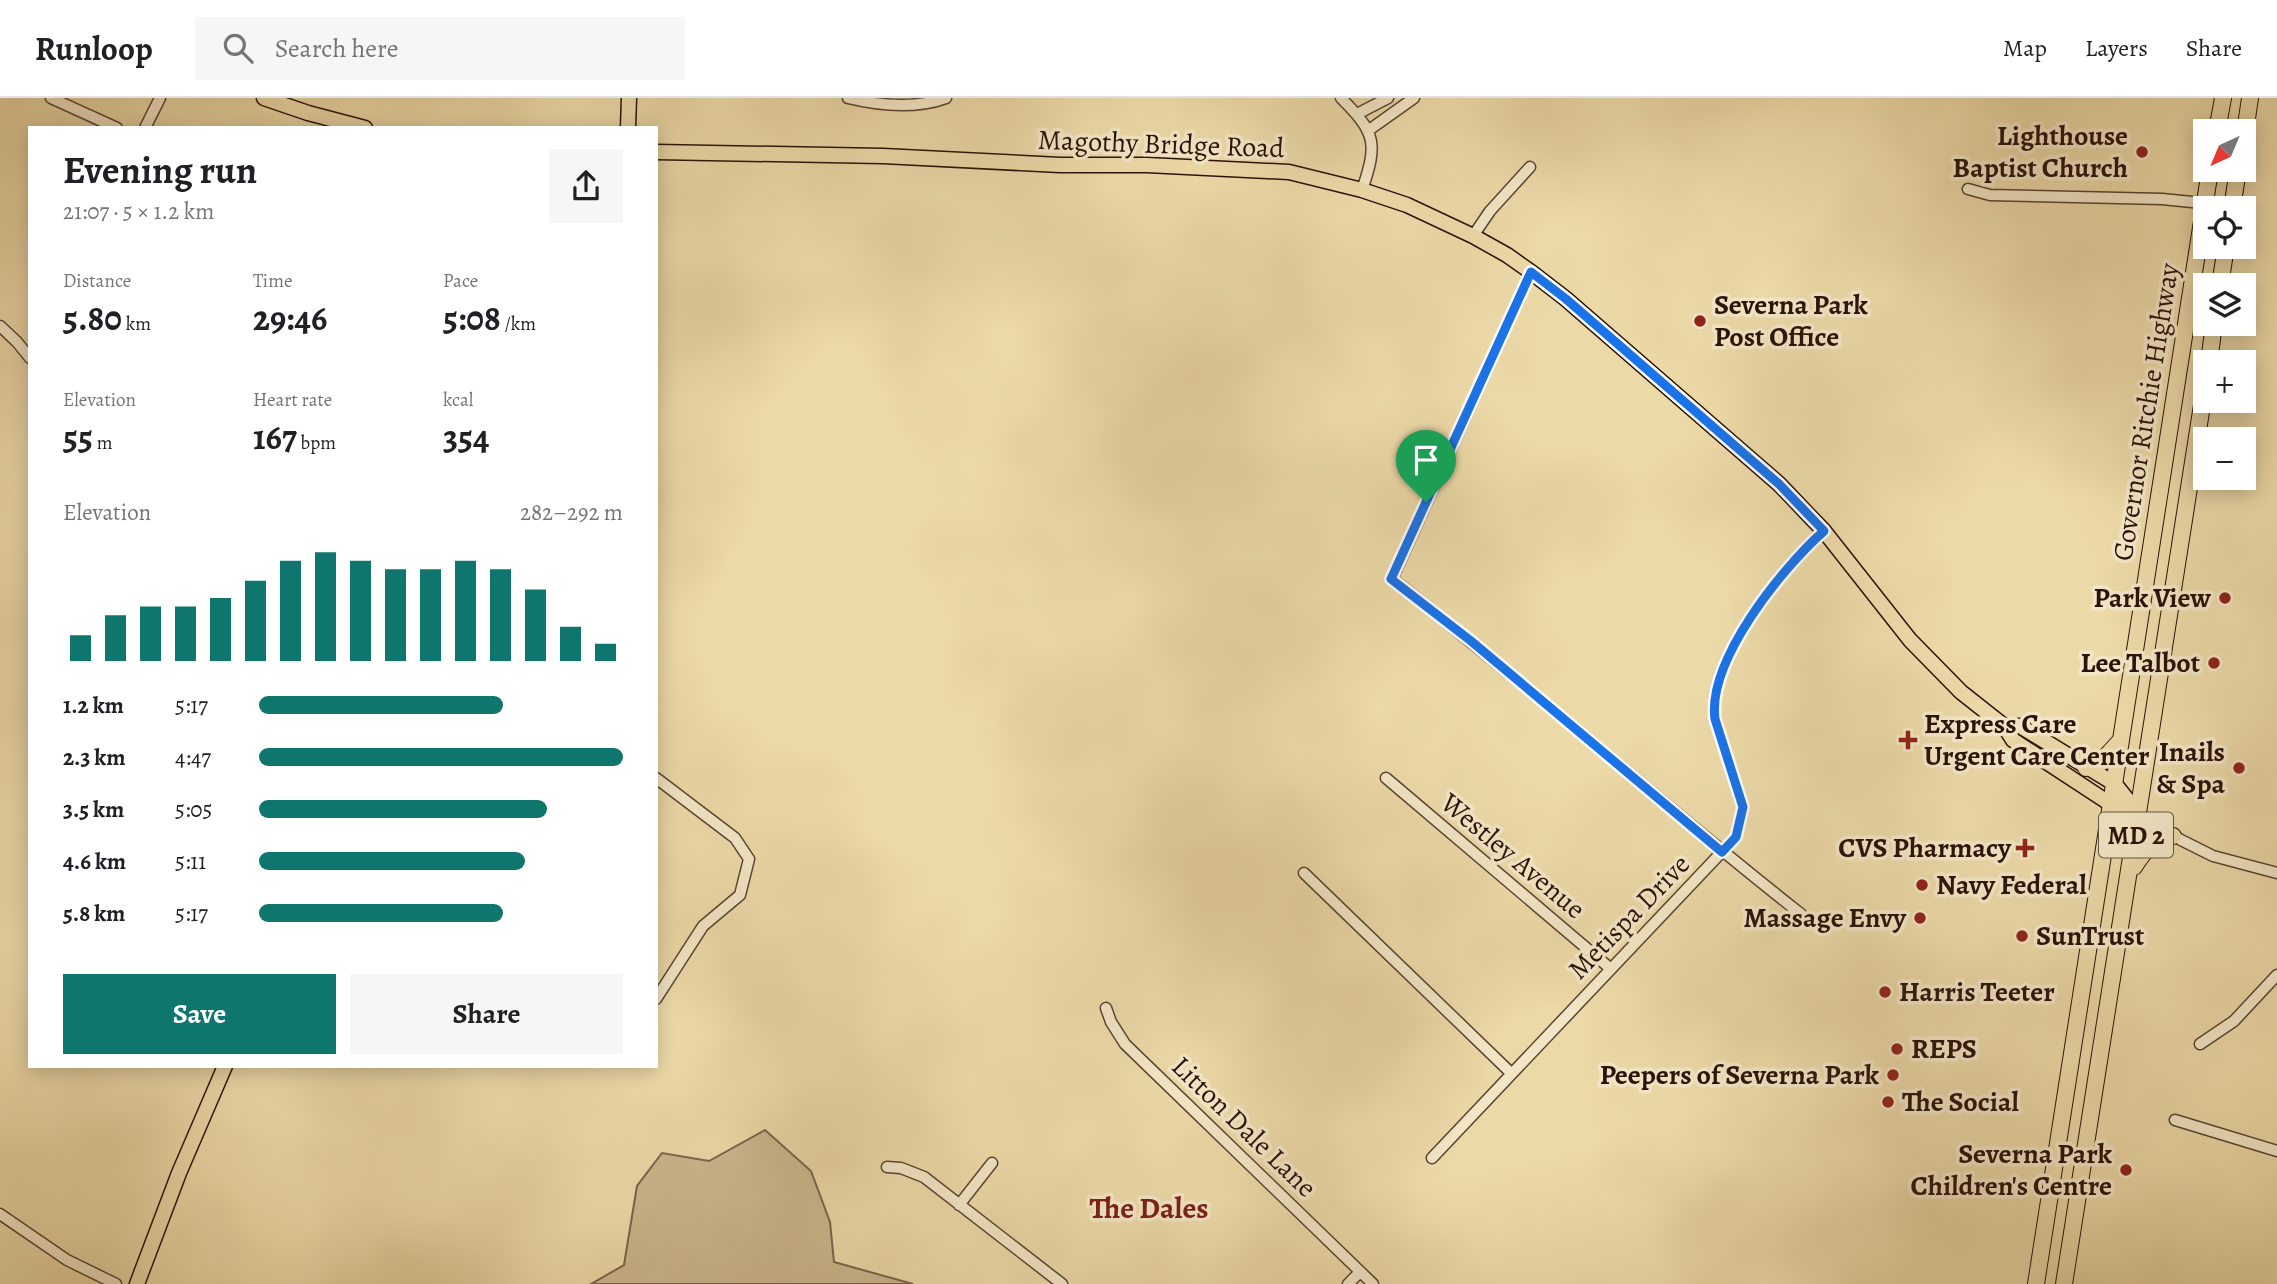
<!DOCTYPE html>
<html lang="en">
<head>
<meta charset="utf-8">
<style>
	:root { --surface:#fff; --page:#f6f6f6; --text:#202124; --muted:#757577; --line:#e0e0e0; --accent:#0f766e }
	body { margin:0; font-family:Alegreya,serif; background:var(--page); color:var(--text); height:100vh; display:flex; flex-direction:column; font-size:26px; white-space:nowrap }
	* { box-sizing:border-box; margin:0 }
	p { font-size:23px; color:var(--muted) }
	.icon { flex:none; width:38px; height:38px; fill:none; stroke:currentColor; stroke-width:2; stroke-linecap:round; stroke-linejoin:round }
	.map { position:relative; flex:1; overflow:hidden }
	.sheet { position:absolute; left:28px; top:28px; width:630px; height:942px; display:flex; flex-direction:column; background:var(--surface); border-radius:0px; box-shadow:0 4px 18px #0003 }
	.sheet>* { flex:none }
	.needle { width:46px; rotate:224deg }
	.fabs { position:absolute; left:2193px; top:21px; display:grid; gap:14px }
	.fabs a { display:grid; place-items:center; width:63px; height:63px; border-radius:0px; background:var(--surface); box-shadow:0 4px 18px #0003; font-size:35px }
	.pin { position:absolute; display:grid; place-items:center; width:60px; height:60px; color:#fff; margin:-72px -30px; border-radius:50% 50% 50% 0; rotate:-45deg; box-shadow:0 0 7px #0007 }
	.pin .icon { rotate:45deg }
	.round { display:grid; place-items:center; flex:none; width:74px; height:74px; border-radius:0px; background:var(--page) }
	.overview { display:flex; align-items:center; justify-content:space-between; height:119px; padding:0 35px }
	h1 { font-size:38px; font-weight:700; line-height:52px }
	.metrics { display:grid; grid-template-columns:repeat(3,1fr); gap:10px; height:119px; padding:7px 35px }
	.metrics div { display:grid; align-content:center }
	.metrics b { font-size:35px; font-weight:700 }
	.metrics small { font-size:19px; font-weight:400 }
	.metrics p { font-size:19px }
	.chart { height:196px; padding:14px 35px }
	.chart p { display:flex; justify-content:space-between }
	.chart svg { width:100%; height:126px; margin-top:7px; stroke:var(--accent); stroke-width:6 }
	.primary-button { display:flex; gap:14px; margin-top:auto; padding:14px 35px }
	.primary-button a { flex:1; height:80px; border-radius:0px; background:var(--accent); color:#fff; font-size:28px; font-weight:700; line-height:80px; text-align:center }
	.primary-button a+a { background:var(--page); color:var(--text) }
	ul { padding:0 35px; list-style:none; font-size:23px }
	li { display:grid; grid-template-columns:112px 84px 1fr; align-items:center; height:52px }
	li i { height:18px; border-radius:9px; background:var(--accent) }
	header { display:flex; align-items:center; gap:42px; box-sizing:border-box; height:98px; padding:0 35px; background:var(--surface); border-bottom:2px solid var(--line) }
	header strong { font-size:33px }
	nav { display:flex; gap:38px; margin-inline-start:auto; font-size:24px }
	.search { width:490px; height:63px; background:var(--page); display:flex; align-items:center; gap:18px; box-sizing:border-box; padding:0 24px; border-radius:0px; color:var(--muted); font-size:26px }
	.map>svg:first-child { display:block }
	.green { fill:#cbb78d; stroke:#7a644b; stroke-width:2 }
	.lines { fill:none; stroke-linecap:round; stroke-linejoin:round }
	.minor-casing { stroke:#5a4431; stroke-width:13 }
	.major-casing { stroke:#2a1209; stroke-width:17 }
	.highway-casing { stroke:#2a1209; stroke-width:18 }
	.minor { stroke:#f3e6c6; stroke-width:10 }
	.major { stroke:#ecd9a8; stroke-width:14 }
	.highway { stroke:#ecd9a8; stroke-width:16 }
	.route-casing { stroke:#fff; stroke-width:14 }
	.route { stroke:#1a73e8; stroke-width:9 }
	.poi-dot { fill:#8f2418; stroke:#f3e6c6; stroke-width:2.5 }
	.labels { text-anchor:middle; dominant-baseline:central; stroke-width:7; stroke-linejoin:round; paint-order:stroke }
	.shield { fill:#f3e6c6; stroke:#665242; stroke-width:2 }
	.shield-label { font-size:26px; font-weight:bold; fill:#2a1209 }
	.poi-label { font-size:28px; font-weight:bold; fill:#2a1209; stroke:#f3e6c6; text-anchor:end }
	.street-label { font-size:28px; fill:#2a1209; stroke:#f3e6c6 }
	.neighbourhood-label { font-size:30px; font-weight:bold; fill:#7a1f14; stroke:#f3e6c6 }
</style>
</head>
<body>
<header>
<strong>Runloop</strong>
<div class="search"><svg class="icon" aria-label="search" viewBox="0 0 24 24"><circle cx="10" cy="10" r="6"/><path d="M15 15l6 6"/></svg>Search here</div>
<nav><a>Map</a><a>Layers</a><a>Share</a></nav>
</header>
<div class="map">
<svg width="2277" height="1186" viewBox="0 0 2277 1186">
	<rect width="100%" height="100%" fill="#ecd9a8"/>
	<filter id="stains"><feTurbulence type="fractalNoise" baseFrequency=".00286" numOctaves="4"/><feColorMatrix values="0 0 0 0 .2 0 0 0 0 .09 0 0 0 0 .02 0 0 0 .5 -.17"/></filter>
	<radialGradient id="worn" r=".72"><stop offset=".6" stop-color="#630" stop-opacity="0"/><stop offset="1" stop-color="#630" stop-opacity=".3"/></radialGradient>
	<path class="green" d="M765 1032 811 1073 830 1124 834 1164 913 1186H591L624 1167 637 1088 662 1055 709 1063Z"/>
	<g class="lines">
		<defs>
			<path id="minor" d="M51 0 117 30
				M848 0C881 8 915 11 946 0
				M1341 0C1376 35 1378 45 1362 92
				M1357 16 1388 0
				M145 30 160 0
				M1369 32 1414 0
				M1968 91 1990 97 2162 101 2232 108
				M1473 138 1490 113 1530 69
				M1531 174 1392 481C1531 589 1662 707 1801 816
				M0 228 17 244 30 260
				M656 680 735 740 749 761 740 797 703 828 656 901
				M1386 680 1611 871
				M2139 716 2181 742 2213 758 2277 775
				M1304 775 1511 975
				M1106 910 1111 924 1125 946 1373 1186
				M2200 946 2234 923 2277 877
				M2175 1022 2277 1053
				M1432 1060 1736 739 1743 709 1715 621C1706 563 1783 469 1824 433
				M887 1069 901 1070 924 1079 1062 1186
				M959 1107 992 1065
				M0 1116 67 1162 116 1186
				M1348 1186 1360 1174"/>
			<path id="major" d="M264 0 308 15 365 30
				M628 30 629 0
				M656 54 883 58 1060 67H1147L1289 74 1362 92 1407 107 1473 138 1507 157 1531 174 1566 201 1779 386 1824 433 1910 542 1961 594 2004 628 2013 642 2112 707 2139 716
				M2004 628H2020L2115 686 2139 716
				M137 1186 179 1075 225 968"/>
			<path id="highway" d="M2217 33 2223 0
				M2244 41 2250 0
				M2232 110 2238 72
				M2220 187 2226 149
				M2209 264 2214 226
				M2086 670 2100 665 2121 642
				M2134 769C2145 751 2153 744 2173 738
				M2036 1186 2210 72
				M2064 1186 2205 288"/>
		</defs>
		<use href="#minor" class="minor-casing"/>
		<use href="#major" class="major-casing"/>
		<use href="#highway" class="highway-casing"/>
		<use href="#minor" class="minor"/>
		<use href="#major" class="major"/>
		<use href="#highway" class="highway"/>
	</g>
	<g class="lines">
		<defs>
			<path id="route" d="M1531 174 1566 201 1779 386 1824 433C1782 470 1707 563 1715 621L1743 709 1736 739 1722 754 1471 543 1391 481Z"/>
		</defs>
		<use href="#route" class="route-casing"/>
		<use href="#route" class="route"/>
	</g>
	<g class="poi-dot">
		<circle cx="2142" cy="54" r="7"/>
		<circle cx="1700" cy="223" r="7"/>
		<circle cx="2225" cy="500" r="7"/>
		<circle cx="2214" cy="565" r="7"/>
		<path d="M1904.5 631.5h7v7h7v7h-7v7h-7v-7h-7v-7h7z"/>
		<circle cx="2239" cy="670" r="7"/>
		<path d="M2021.5 739.5h7v7h7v7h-7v7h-7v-7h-7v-7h7z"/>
		<circle cx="1922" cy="787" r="7"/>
		<circle cx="1920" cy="820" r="7"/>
		<circle cx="2022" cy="838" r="7"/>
		<circle cx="1885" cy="894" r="7"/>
		<circle cx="1897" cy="951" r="7"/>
		<circle cx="1893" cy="977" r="7"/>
		<circle cx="1888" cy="1004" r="7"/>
		<circle cx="2126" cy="1072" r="7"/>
	</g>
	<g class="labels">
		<rect class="shield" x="2099" y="714.5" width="74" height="45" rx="5"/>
		<g class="shield-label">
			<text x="2136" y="737">MD 2</text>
		</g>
		<g class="poi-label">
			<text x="2128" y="38">Lighthouse<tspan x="2128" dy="32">Baptist Church</tspan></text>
			<text x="1714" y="207" text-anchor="start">Severna Park<tspan x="1714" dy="32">Post Office</tspan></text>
			<text x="2211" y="500">Park View</text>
			<text x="2200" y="565">Lee Talbot</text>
			<text x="1924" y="626" text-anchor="start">Express Care<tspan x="1924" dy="32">Urgent Care Center</tspan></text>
			<text x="2225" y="654">Inails<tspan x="2225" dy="32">&amp; Spa</tspan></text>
			<text x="2011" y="750">CVS Pharmacy</text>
			<text x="1936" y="787" text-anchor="start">Navy Federal</text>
			<text x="1906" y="820">Massage Envy</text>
			<text x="2036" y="838" text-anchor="start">SunTrust</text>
			<text x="1899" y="894" text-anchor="start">Harris Teeter</text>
			<text x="1911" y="951" text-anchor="start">REPS</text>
			<text x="1879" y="977">Peepers of Severna Park</text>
			<text x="1902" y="1004" text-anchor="start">The Social</text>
			<text x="2112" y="1056">Severna Park<tspan x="2112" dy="32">Children's Centre</tspan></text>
		</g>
		<g class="street-label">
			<text transform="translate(1161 46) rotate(2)">Magothy Bridge Road</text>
			<text transform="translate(2146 314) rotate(-81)">Governor Ritchie Highway</text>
			<text transform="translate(1513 758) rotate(40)">Westley Avenue</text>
			<text transform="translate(1629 819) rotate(-46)">Metispa Drive</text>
			<text transform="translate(1244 1029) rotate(44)">Litton Dale Lane</text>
		</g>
		<g class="neighbourhood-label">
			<text x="1149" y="1110">The Dales</text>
		</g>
	</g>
	<rect width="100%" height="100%" filter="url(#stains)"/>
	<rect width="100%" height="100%" fill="url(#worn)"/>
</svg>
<div class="fabs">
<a><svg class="needle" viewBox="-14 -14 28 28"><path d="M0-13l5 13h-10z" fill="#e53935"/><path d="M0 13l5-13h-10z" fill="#757577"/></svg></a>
<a><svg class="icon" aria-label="locate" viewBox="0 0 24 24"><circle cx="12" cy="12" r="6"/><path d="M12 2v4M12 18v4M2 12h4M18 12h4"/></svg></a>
<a><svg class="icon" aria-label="layers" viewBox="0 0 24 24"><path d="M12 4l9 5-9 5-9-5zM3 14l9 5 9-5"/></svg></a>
<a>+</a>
<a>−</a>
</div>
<div class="pin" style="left:1426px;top:404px;background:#1e9e55"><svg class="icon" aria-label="arrive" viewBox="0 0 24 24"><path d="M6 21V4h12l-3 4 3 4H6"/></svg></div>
<section class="sheet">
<div class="overview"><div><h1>Evening run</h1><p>21:07 · 5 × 1.2 km</p></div><a class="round"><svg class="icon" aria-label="share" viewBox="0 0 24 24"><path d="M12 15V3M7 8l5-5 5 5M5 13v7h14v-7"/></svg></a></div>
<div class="metrics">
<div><p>Distance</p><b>5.80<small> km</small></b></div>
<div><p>Time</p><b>29:46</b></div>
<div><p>Pace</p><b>5:08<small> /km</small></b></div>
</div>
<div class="metrics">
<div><p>Elevation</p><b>55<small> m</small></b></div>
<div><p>Heart rate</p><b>167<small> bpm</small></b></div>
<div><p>kcal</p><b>354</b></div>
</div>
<div class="chart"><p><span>Elevation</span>282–292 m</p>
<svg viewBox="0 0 160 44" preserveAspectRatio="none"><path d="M5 44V35M15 44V28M25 44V25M35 44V25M45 44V22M55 44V16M65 44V9M75 44V6M85 44V9M95 44V12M105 44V12M115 44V9M125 44V12M135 44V19M145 44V32M155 44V38"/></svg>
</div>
<ul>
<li><b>1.2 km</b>5:17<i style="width:67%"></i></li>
<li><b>2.3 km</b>4:47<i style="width:100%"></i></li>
<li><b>3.5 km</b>5:05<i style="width:79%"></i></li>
<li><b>4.6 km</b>5:11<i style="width:73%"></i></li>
<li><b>5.8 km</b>5:17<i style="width:67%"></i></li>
</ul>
<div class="primary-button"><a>Save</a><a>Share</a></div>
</section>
</div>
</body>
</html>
